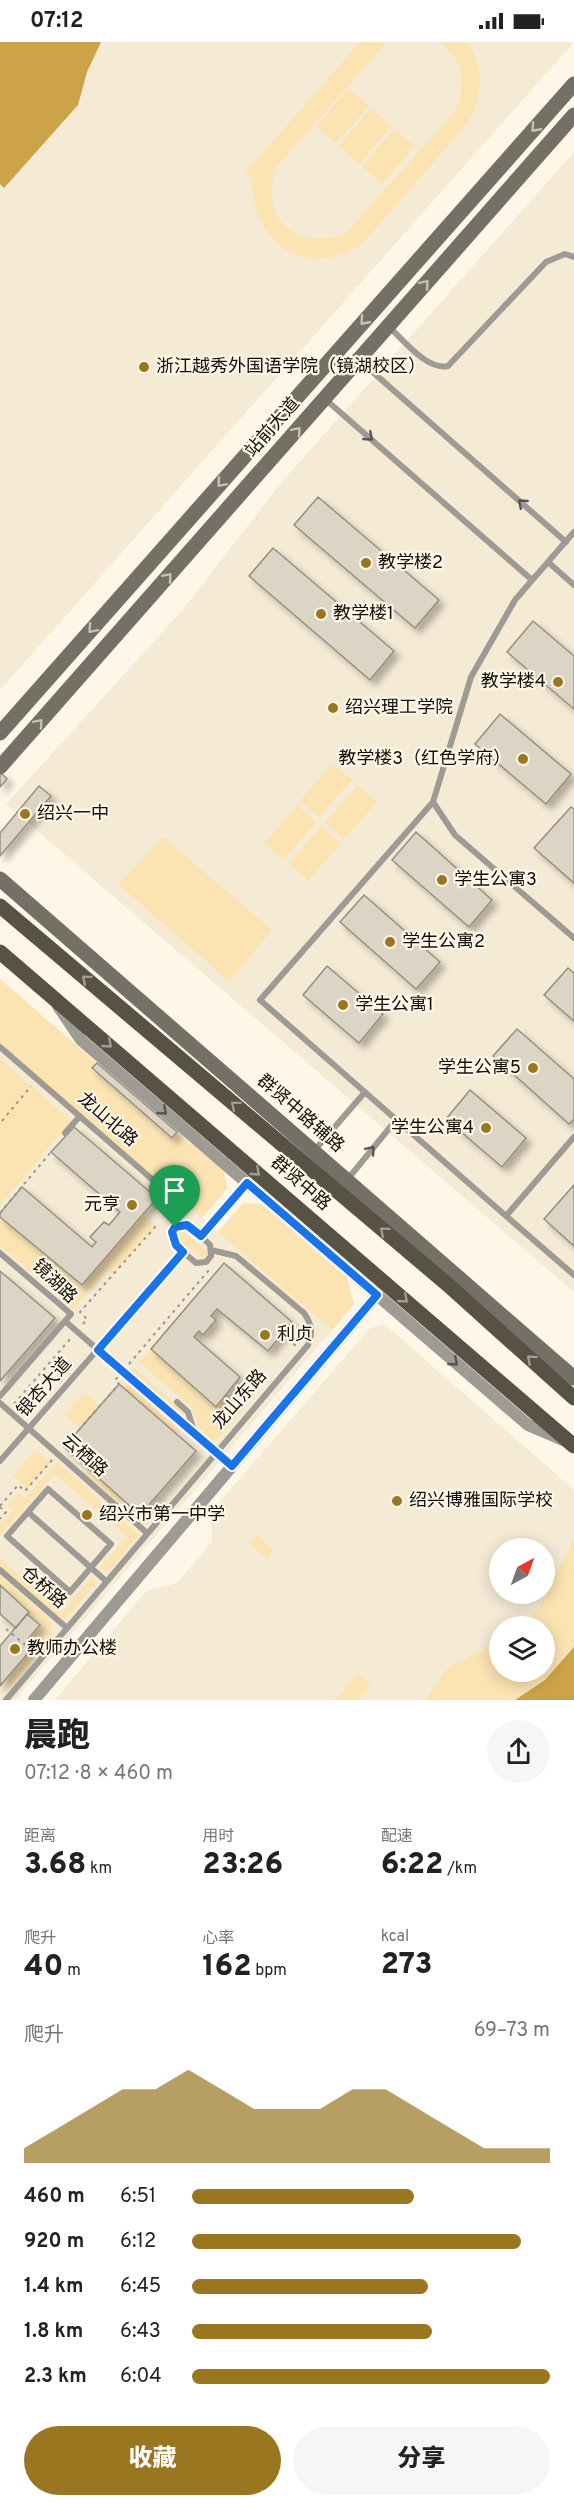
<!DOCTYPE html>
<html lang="zh">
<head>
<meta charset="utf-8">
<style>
	:root { --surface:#fff; --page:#f6f6f6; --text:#222; --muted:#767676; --accent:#9a7621 }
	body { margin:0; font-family:Overpass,"Noto Sans SC",sans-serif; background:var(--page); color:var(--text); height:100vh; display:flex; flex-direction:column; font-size:22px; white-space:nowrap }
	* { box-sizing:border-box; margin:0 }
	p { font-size:20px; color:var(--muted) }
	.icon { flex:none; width:33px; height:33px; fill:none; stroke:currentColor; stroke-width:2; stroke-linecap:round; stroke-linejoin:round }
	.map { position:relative; height:1658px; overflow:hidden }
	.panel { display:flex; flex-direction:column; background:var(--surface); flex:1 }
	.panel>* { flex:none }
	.needle { width:39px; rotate:41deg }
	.fabs { position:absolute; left:489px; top:1496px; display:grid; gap:12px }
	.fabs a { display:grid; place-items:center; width:66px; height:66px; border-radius:50%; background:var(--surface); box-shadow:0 3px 15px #0003; font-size:30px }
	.pin { position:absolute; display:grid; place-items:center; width:51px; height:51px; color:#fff; margin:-62px -26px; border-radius:50% 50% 50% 0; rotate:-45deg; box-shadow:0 0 6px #0007 }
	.pin .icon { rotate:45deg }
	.round { display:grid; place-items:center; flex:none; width:63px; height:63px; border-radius:32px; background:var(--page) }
	.head { display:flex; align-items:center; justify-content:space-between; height:102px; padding:0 24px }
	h1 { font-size:33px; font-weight:800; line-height:45px }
	.metrics { display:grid; grid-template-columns:repeat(3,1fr); gap:9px; height:102px; padding:6px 24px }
	.metrics div { display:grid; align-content:center }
	.metrics b { font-size:30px; font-weight:800 }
	.metrics small { font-size:16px; font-weight:400 }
	.metrics p { font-size:16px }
	.chart { height:168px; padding:12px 24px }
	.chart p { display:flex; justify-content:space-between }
	.chart svg { width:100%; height:108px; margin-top:6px; fill:var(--accent); opacity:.7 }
	.primary-button { display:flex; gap:12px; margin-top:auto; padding:12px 24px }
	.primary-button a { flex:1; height:69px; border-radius:36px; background:var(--accent); color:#fff; font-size:24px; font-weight:800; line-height:69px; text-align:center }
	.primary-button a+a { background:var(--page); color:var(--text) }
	ul { padding:0 24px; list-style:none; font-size:20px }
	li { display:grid; grid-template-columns:96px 72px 1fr; align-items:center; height:45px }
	li i { height:15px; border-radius:8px; background:var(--accent) }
	.status { display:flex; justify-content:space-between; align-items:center; height:42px; padding:0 30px; background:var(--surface); direction:ltr }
	.status svg { height:16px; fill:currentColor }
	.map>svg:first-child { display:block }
	.built { fill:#f5ead4; fill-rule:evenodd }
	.green { fill:#fbe3b2 }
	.water { fill:#cca349 }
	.building { fill:#dcd4c5; stroke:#968f80; stroke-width:1.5; filter:url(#shadow) }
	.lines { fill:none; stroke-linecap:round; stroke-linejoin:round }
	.path { stroke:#9b958a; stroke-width:2; stroke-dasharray:3 4.5; stroke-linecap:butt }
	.service { stroke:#9e9b95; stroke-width:6 }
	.minor { stroke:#9e9b95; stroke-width:12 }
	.secondary { stroke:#747066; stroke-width:15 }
	.primary { stroke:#575146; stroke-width:15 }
	.oneway { stroke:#c7c0b3 }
	.oneway2 { stroke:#585550 }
	.oneway3 { stroke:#a29b8e }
	.route-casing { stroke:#fff; stroke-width:12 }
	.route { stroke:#1a73e8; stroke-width:8 }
	.poi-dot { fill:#9a7621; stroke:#fef6e6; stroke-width:2 }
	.labels { text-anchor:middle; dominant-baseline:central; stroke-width:4.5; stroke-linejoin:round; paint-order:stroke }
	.poi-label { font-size:18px; fill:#120f0a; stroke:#fef6e6; text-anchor:start }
	.street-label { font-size:18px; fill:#120f0a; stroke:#fef6e6 }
</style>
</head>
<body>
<div class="status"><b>07:12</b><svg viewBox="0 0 49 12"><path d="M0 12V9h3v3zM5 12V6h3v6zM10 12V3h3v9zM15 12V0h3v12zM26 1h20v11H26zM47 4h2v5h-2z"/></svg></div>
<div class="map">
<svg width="574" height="1658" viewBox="0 0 574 1658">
	<defs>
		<filter id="shadow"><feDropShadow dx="5.5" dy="5.5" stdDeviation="3" flood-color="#0004"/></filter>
	</defs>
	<rect width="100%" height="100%" fill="#fef6e6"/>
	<path class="built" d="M0 0H574L0 648Z
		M574 110V1250L6 762 180 571 281 441Z
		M0 1002 332 1288 15 1658H0Z
		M384 1282 574 1448V1495L539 1566 521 1584H500L499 1600 448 1625 425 1658H55L146 1549 177 1541 212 1500 211 1470 370 1286ZM500 1506H544V1551H500Z"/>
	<path class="green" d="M360 0H387L277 124C257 176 297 212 347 190L454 70 460 58 462 44 461 28 455 15 440 0 469 1C484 30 483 53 467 82L361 203C304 238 252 201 252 137L245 131Z
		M349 46 369 64 336 101 316 84Z
		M371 66 392 84 359 122 339 104Z
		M394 87 415 104 382 142 362 124Z
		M332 721 352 738 319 775 300 759Z
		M357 743 377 760 344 797 325 781Z
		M297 763 316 780 284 818 265 801Z
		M321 784 341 801 308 839 289 822Z
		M163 795 272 888 229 939 118 842Z
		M0 937 97 1021 92 1027 172 1096 177 1090 223 1128 228 1146 202 1176 0 1004Z
		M0 1017 71 1079 0 1163Z
		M243 1161 261 1162 347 1236 354 1262 332 1288 218 1190Z
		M143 1172 156 1184 113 1232 108 1228 73 1267 0 1203V1180L3 1177 81 1243Z
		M180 1188 205 1207 207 1213 204 1217 177 1198 175 1192Z
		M151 1307 216 1364 226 1353 243 1367 218 1397 208 1398 200 1391 192 1366 139 1320Z
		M134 1326 185 1371 182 1376 130 1330Z
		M129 1340 181 1386 176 1392 124 1346Z
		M85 1350 100 1364 80 1386 65 1373Z
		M35 1408 50 1421 27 1447 13 1434Z
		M57 1420 139 1493 107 1531 100 1525 127 1494 55 1432 0 1494V1482L13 1468 8 1463 18 1451 25 1456Z
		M88 1427 122 1457 118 1461 84 1432Z
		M257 1493 274 1508 267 1517 250 1502Z
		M574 1495V1658H425L448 1625 499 1600 500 1629H544V1584H521L539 1566Z
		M0 1516 61 1571 91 1535 97 1540 63 1579 0 1524Z
		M0 1533 50 1578C54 1592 51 1598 41 1609L28 1597 40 1583 27 1572 29 1569 0 1543Z
		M28 1611 35 1617 11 1645 4 1639Z
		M358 1632 371 1643 358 1658H335Z"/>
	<path class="water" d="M0 0H101L87 30 78 63 4 146 0 142Z
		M574 1605V1658H515L545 1638Z"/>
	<path class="building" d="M318 455 439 558 415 586 294 483Z
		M273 506 394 609 370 638 249 534Z
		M533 579 574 614V667L507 610Z
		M500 672 571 732 546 762 475 702Z
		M0 730 7 737 0 745Z
		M39 744 51 754 0 814V791Z
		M571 765 574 767V841L534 806Z
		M416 790 492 858 469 885 392 818Z
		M364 853 440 920 416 947 340 880Z
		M327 924 383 972 359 1001 303 953Z
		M568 926 574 931V979L544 953Z
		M517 987 574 1037V1077L569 1082 493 1014Z
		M97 1021 177 1090 172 1096 92 1026Z
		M470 1048 526 1096 502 1125 446 1077Z
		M74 1085 157 1156 82 1243 0 1175V1171L22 1145 92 1205 96 1200 90 1195 104 1180 109 1183 120 1170 51 1110Z
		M574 1143V1204L544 1177Z
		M224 1221 292 1280 268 1309 217 1267 211 1274 216 1278 203 1293 199 1289 194 1295 240 1335 216 1365 151 1307Z
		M0 1229 55 1276 0 1339Z
		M119 1342 196 1409 140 1473 64 1405Z
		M0 1543 29 1570 16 1586 0 1572Z
		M27 1572 40 1583 28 1597 35 1603 0 1644V1604Z"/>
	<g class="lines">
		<path class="path" d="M2 1079 31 1044
			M0 1171 51 1110
			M83 1282 87 1277 80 1270 156 1184
			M282 1292 296 1304
			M129 1322 209 1228
			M226 1353 242 1366
			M14 1362 71 1296
			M64 1405 119 1342 115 1338 118 1335
			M0 1464 18 1443 25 1449 52 1418
			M0 1465 6 1470 0 1477
			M6 1587 34 1610
			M0 1641 5 1646"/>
		<path class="service" d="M388 284C403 297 427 329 448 324L546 220 565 212 574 215
			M359 318 566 500
			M325 357 532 538
			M574 490 515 558 471 635 433 760 455 793 574 896
			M548 520 574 543
			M433 760 260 958 506 1174 574 1095
			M0 1005 161 1145 171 1165 176 1204 196 1221 206 1220 211 1214 210 1203 201 1194 247 1141
			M65 1091 80 1074
			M314 1109 365 1050
			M347 1138 396 1078
			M506 1174 574 1233
			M175 1186 187 1183 201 1194
			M0 1211 71 1272 65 1279 231 1424
			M0 1354 65 1279
			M177 1360 188 1370 195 1392
			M0 1361 147 1491
			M0 1419 183 1210
			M28 1470 7 1494 70 1550 111 1502 48 1447 28 1470 106 1539
			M0 1528 67 1586
			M6 1658 308 1303C313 1290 312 1283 304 1271L236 1214 211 1208"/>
		<path class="minor" d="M58 964 81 998 528 1383 563 1398
			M34 1658 377 1253"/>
		<path class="secondary" d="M0 691 574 42
			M0 725 574 73
			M0 837 574 1336"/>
		<path class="primary" d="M0 864 447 1242 574 1356
			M0 910 574 1404"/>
	</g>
	<defs><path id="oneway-chevron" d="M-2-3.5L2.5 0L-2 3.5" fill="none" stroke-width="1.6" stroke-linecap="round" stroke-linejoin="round" transform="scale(1.5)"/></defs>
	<g class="oneway">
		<use href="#oneway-chevron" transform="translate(535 86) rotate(132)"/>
		<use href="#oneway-chevron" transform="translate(425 242) rotate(-49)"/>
		<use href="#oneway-chevron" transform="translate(364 279) rotate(132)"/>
		<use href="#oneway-chevron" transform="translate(297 389) rotate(-49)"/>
		<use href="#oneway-chevron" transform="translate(221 441) rotate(131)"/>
		<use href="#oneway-chevron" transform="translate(168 535) rotate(-49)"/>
		<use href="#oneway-chevron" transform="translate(92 587) rotate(131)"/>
		<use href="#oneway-chevron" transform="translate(39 681) rotate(-49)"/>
	</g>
	<g class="oneway2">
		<use href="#oneway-chevron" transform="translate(369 395) rotate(41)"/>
		<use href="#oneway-chevron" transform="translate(522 461) rotate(-139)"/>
		<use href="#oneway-chevron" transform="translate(163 1069) rotate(41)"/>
		<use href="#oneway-chevron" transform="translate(371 1108) rotate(-50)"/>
		<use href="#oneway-chevron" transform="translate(454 1320) rotate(41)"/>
	</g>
	<g class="oneway3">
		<use href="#oneway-chevron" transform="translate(86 937) rotate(-140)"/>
		<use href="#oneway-chevron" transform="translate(108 1002) rotate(41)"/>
		<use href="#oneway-chevron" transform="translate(235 1063) rotate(-140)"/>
		<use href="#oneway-chevron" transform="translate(256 1130) rotate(41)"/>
		<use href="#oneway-chevron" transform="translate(384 1189) rotate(-140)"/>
		<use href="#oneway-chevron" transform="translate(404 1257) rotate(41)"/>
		<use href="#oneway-chevron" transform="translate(531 1317) rotate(-138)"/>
	</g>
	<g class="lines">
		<defs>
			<path id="route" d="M247 1141 377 1253 232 1424 98 1308 183 1210 176 1203 172 1190 175 1185 187 1183 201 1194Z"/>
		</defs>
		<use href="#route" class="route-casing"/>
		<use href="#route" class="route"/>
	</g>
	<g class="poi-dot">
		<circle cx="144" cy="325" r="6"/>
		<circle cx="366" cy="521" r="6"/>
		<circle cx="321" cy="572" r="6"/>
		<circle cx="558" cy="640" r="6"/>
		<circle cx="333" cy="666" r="6"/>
		<circle cx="523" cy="717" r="6"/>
		<circle cx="25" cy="772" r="6"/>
		<circle cx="442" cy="838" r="6"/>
		<circle cx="390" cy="900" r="6"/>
		<circle cx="343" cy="963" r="6"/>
		<circle cx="533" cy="1026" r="6"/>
		<circle cx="486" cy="1086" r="6"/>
		<circle cx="132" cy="1163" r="6"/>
		<circle cx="265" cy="1293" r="6"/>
		<circle cx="397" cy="1459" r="6"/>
		<circle cx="87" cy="1473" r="6"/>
		<circle cx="15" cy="1607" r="6"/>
	</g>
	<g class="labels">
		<g class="poi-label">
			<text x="156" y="325">浙江越秀外国语学院（镜湖校区）</text>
			<text x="378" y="521">教学楼2</text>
			<text x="333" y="572">教学楼1</text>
			<text x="546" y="640" text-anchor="end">教学楼4</text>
			<text x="345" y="666">绍兴理工学院</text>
			<text x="511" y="717" text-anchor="end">教学楼3（红色学府）</text>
			<text x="37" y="772">绍兴一中</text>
			<text x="454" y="838">学生公寓3</text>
			<text x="402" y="900">学生公寓2</text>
			<text x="355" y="963">学生公寓1</text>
			<text x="521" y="1026" text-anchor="end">学生公寓5</text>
			<text x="474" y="1086" text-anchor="end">学生公寓4</text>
			<text x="120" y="1163" text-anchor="end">元亨</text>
			<text x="277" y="1293">利贞</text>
			<text x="409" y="1459">绍兴博雅国际学校</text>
			<text x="99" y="1473">绍兴市第一中学</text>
			<text x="27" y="1607">教师办公楼</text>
		</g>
		<g class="street-label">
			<text transform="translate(273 386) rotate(-49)">站前大道</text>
			<text transform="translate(300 1072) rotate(41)">群贤中路辅路</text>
			<text transform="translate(107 1078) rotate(41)">龙山北路</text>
			<text transform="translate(300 1142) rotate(41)">群贤中路</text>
			<text transform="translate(54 1240) rotate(44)">镜湖路</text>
			<text transform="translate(45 1346) rotate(-49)">银杏大道</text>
			<text transform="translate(240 1358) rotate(-49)">龙山东路</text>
			<text transform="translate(84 1414) rotate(42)">云栖路</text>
			<text transform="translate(43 1546) rotate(41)">仓桥路</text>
		</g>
	</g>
</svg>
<div class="fabs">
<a><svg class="needle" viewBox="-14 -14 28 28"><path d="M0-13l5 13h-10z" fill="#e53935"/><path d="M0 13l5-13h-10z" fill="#767676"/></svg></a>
<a><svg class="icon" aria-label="layers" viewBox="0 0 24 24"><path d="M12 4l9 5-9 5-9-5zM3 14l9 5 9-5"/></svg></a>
</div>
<div class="pin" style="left:175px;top:1185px;background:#1e9e55"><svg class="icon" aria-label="arrive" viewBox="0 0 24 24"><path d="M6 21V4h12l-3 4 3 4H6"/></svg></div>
</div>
<section class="panel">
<div class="head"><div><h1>晨跑</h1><p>07:12 · 8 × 460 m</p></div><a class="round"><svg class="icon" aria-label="share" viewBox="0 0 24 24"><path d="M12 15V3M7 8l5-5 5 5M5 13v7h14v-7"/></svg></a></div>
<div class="metrics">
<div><p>距离</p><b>3.68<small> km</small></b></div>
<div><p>用时</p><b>23:26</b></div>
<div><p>配速</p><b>6:22<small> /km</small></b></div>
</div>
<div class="metrics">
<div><p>爬升</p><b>40<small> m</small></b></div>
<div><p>心率</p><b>162<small> bpm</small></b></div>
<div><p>kcal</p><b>273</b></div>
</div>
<div class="chart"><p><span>爬升</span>69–73 m</p>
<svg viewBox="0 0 160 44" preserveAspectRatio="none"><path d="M0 44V38L10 30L20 22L30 14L40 14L50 6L60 14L70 22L80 22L90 22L100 14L110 14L120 22L130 30L140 38L150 38L160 38V44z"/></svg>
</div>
<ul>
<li><b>460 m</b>6:51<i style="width:62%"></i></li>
<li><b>920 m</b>6:12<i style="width:92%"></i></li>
<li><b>1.4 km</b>6:45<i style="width:66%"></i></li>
<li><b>1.8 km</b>6:43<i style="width:67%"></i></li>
<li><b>2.3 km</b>6:04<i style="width:100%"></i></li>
</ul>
<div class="primary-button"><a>收藏</a><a>分享</a></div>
</section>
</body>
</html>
